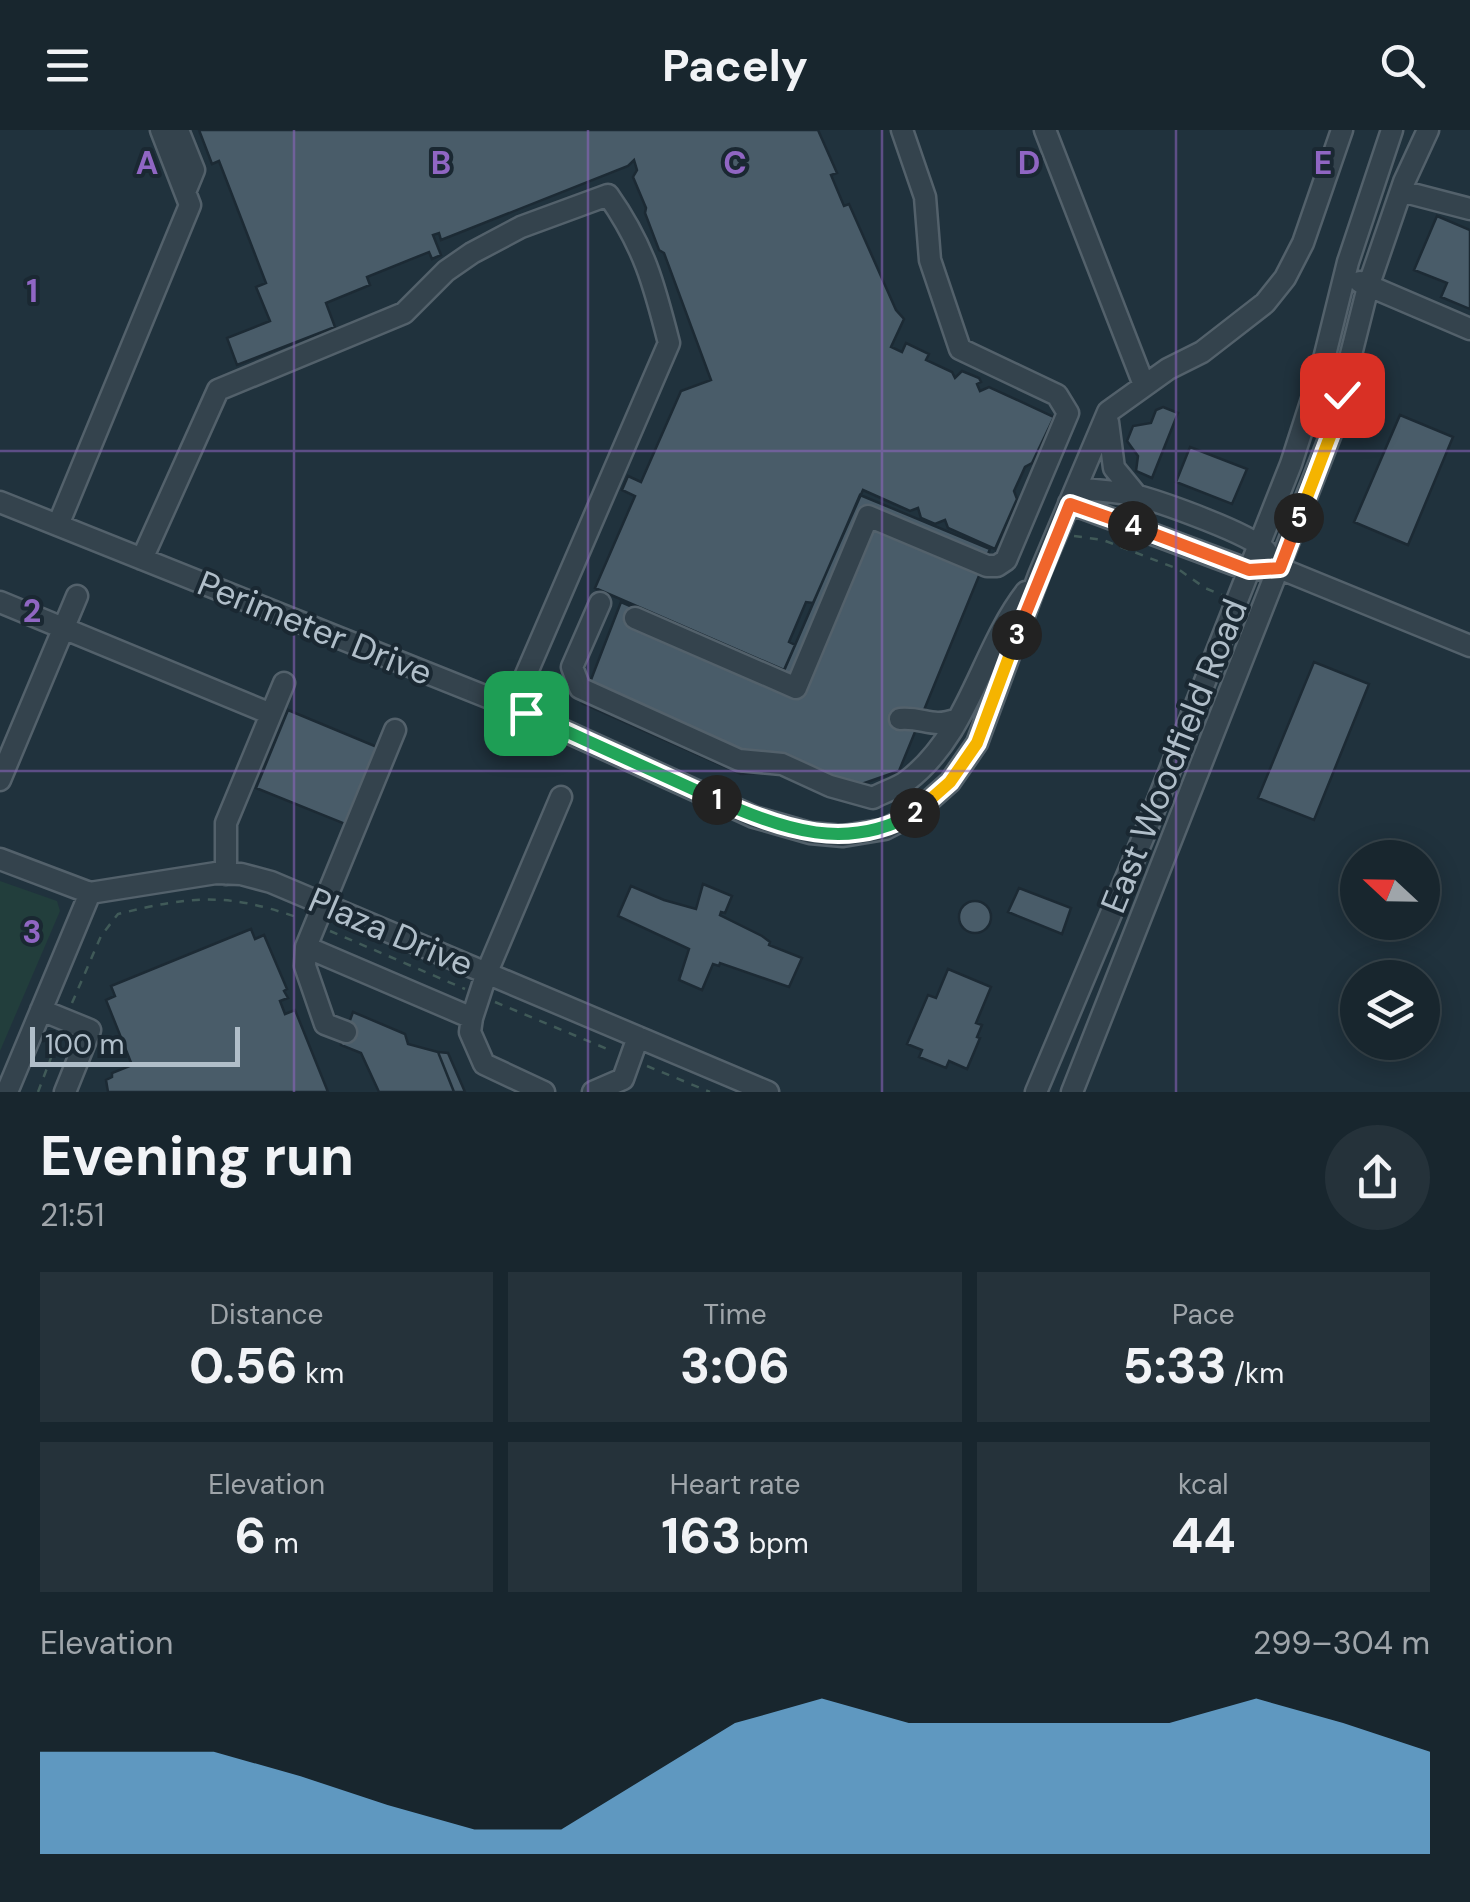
<!DOCTYPE html>
<html lang="en">
<head>
<meta charset="utf-8">
<style>
	:root { --surface:#18262e; --page:#25323a; --text:#f1f3f6; --muted:#9fa5aa; --line:#36434a; --accent:#7ec9ff }
	body { margin:0; font-family:"DM Sans",sans-serif; background:var(--page); color:var(--text); height:100vh; display:flex; flex-direction:column; font-size:38px; white-space:nowrap }
	* { box-sizing:border-box; margin:0 }
	p { font-size:32px; color:var(--muted) }
	.icon { flex:none; width:55px; height:55px; fill:none; stroke:currentColor; stroke-width:2; stroke-linecap:round; stroke-linejoin:round }
	.map { position:relative; height:962px; overflow:hidden }
	.side { display:flex; flex-direction:column; background:var(--surface); flex:1 }
	.side>* { flex:none }
	.needle { width:65px; rotate:292deg }
	.controls { position:absolute; left:1340px; top:710px; display:grid; gap:20px }
	.controls a { display:grid; place-items:center; width:100px; height:100px; border-radius:50%; background:var(--surface); box-shadow:0 5px 25px #0003,0 0 0 2px var(--line); font-size:50px }
	.scale { position:absolute; left:30px; bottom:25px; width:210px; box-sizing:border-box; padding-left:10px; border:5px solid #b0bec9; border-top:0; font-size:28px; line-height:35px; white-space:nowrap; color:#b0bec9; -webkit-text-stroke:8px #1a2832; paint-order:stroke }
	.pin { position:absolute; display:grid; place-items:center; width:85px; height:85px; color:#fff; margin:-42px; border-radius:20px; box-shadow:0 5px 15px #0006 }
	.km { position:absolute; width:50px; height:50px; margin:-25px; border-radius:50%; background:#222; color:#fff; font-size:28px; line-height:50px; text-align:center }
	.round { display:grid; place-items:center; flex:none; width:105px; height:105px; border-radius:52px; background:var(--page) }
	.head { display:flex; align-items:center; justify-content:space-between; height:170px; padding:0 40px }
	h1 { font-size:55px; font-weight:700; line-height:75px }
	.figures { display:grid; grid-template-columns:repeat(3,1fr); gap:15px; height:170px; padding:10px 40px }
	.figures div { display:grid; align-content:center; border-radius:0px; background:var(--page); text-align:center }
	.figures b { font-size:50px; font-weight:700 }
	.figures small { font-size:28px; font-weight:400 }
	.figures p { font-size:28px }
	.chart { height:280px; padding:20px 40px }
	.chart p { display:flex; justify-content:space-between }
	.chart svg { width:100%; height:180px; margin-top:10px; fill:var(--accent); opacity:.7 }
	header { display:flex; justify-content:space-between; align-items:center; height:130px; padding:0 40px; background:var(--surface); font-size:45px; font-weight:700 }
	.map>svg:first-child { display:block }
	.green { fill:#223e3c }
	.building { fill:#495c69; stroke:#1c2a34; stroke-width:2.5 }
	.lines { fill:none; stroke-linecap:round; stroke-linejoin:round }
	.minor-casing { stroke:#53616b; stroke-width:25 }
	.path { stroke:#405a58; stroke-width:2.5; stroke-dasharray:8 8; stroke-linecap:butt }
	.minor { stroke:#34434d; stroke-width:20 }
	.split-1-casing { stroke:#fff; stroke-width:20 }
	.split-2-casing { stroke:#fff; stroke-width:20 }
	.split-3-casing { stroke:#fff; stroke-width:20 }
	.split-4-casing { stroke:#fff; stroke-width:20 }
	.split-5-casing { stroke:#fff; stroke-width:20 }
	.split-6-casing { stroke:#fff; stroke-width:20 }
	.split-1 { stroke:#22a559; stroke-width:12 }
	.split-2 { stroke:#22a559; stroke-width:12 }
	.split-3 { stroke:#f5b400; stroke-width:12 }
	.split-4 { stroke:#f0652b; stroke-width:12 }
	.split-5 { stroke:#f0652b; stroke-width:12 }
	.split-6 { stroke:#f5b400; stroke-width:12 }
	.grid { fill:none; stroke:#9066c3; stroke-width:2.5; stroke-opacity:0.55 }
	.labels { text-anchor:middle; dominant-baseline:central; stroke-width:8; stroke-linejoin:round; paint-order:stroke }
	.street-label { font-size:35px; fill:#b0bec9; stroke:#1a2832 }
	.grid-label { font-size:32px; text-anchor:middle; font-weight:bold; fill:#9066c3; stroke:#1a2832; stroke-width:8; stroke-linejoin:round; paint-order:stroke }
</style>
</head>
<body>
<header><svg class="icon" aria-label="menu" viewBox="0 0 24 24"><path d="M4 6h16M4 12h16M4 18h16"/></svg>Pacely<svg class="icon" aria-label="search" viewBox="0 0 24 24"><circle cx="10" cy="10" r="6"/><path d="M15 15l6 6"/></svg></header>
<div class="map">
<svg width="1470" height="962" viewBox="0 0 1470 962">
	<rect width="100%" height="100%" fill="#20323d"/>
	<path class="green" d="M0 751 57 771 60 781 0 921Z"/>
	<path class="building" d="M199 0H818L837 43 831 45 844 76 849 74 896 180 904 189 891 217 902 222 906 213 929 224 926 230 952 242 955 248 962 241 979 248 981 252 977 254 980 261 989 257 1054 287 1032 333 1025 337 1014 361 1017 369 995 419 948 398 945 390 935 394 921 388 918 378 910 381 863 360 813 473 806 472 789 512 795 515 784 540 595 458 635 366 622 360 628 346 641 352 681 261 711 250 664 123 659 120 645 83 646 78 633 47 637 40 634 30 628 36 441 110 439 103 433 105 441 125 432 129 429 122 367 147 370 155 326 173 335 197 237 235 227 208 270 191 256 157 266 153 219 31 212 34Z
		M1437 86 1470 100V179L1441 167 1447 153 1414 140Z
		M1163 277 1178 283 1152 348 1136 341 1138 326 1127 311 1133 296 1151 293 1156 280Z
		M1400 285 1453 307 1408 415 1354 392Z
		M1190 317 1247 339 1232 374 1176 352Z
		M860 365 990 419 899 641 830 665 778 642 741 644 582 573 621 472 783 543Z
		M1314 532 1369 554 1314 690 1258 668Z
		M288 580 377 617 345 694 256 658Z
		M703 754 732 766 725 783 721 782 720 785 762 806 770 812 769 815 802 828 789 857 720 833 719 836 713 834 702 860 679 850 689 819 618 786 631 756 664 770 696 779Z
		M1019 758 1071 778 1062 804 1008 782Z
		M959 787a16 16 0 1 1 32 0a16 16 0 1 1-32 0Z
		M251 799 255 809 264 805 287 859 284 861 288 868 280 871 285 884 295 880 328 962H108L106 950 112 947V943L132 935 106 870 115 866 111 856Z
		M948 839 991 857 976 893 982 895 977 907 980 908 967 939 949 931 946 938 919 927 922 920 907 914 928 865 936 868Z
		M353 882 405 904 408 914 438 922 454 962H379L361 923 341 915Z
		M438 922 448 923 465 962H454Z"/>
	<g class="lines">
		<defs>
			<path id="minor" d="M178 0 194 40 185 62
				M1045 0 1144 255
				M1401 61 1470 79
				M1360 152 1470 199
				M1108 292 1114 338 1137 366
				M1076 358C1096 361 1118 361 1138 366 1163 373 1252 404 1266 421
				M0 372 512 577 754 687 810 703 843 706 885 699 914 684 950 652 977 613 1039 445 1108 282 1168 239 1202 222 1265 173 1285 148 1303 113 1342 0
				M1069 373 1249 440 1279 438 1470 516
				M58 395 190 75 161 0
				M142 429 218 260 404 183 446 141 472 123 521 97 608 65C644 116 654 154 669 213L512 577
				M0 472 271 584
				M600 473 572 537 580 558 739 630 782 634 830 656 873 668C883 662 898 658 907 651 969 604 981 520 1026 462
				M635 488 796 558 868 386 987 436H997L1006 430 1068 283 1057 265 960 219 930 130 925 67 902 0
				M900 589C925 587 931 599 957 589
				M395 600 306 817 472 888
				M0 650 77 466
				M0 729 90 763 216 743 241 744 271 752 768 962
				M226 744V693L284 553
				M306 817 305 836 325 894 346 902
				M41 880 90 900 65 962
				M7 962 90 763
				M544 962 484 934 470 902 472 888 487 842 561 667
				M593 962 623 949 638 907
				M1036 962 1145 703 1291 334 1321 241 1348 132 1392 0
				M1072 962 1331 304 1368 157 1404 52 1428 0"/>
		</defs>
		<use href="#minor" class="minor-casing"/>
		<path class="path" d="M1074 406 1103 410 1178 439 1205 458 1222 465
			M330 801 465 859
			M495 872 612 921
			M72 873 101 806 118 784C191 766 226 762 299 788
			M647 936 710 962
			M38 962 60 904"/>
		<use href="#minor" class="minor"/>
	</g>
	<g class="lines">
		<defs>
			<path id="split-1" d="M526 583 717 670"/>
			<path id="split-2" d="M717 670C783 700 848 722 915 683"/>
			<path id="split-3" d="M915 683 950 652 977 613 1017 505"/>
			<path id="split-4" d="M1017 505 1070 374 1133 396"/>
			<path id="split-5" d="M1133 396 1249 440 1280 438 1299 388"/>
			<path id="split-6" d="M1299 388 1331 304 1342 265"/>
		</defs>
		<use href="#split-1" class="split-1-casing"/>
		<use href="#split-2" class="split-2-casing"/>
		<use href="#split-3" class="split-3-casing"/>
		<use href="#split-4" class="split-4-casing"/>
		<use href="#split-5" class="split-5-casing"/>
		<use href="#split-6" class="split-6-casing"/>
		<use href="#split-1" class="split-1"/>
		<use href="#split-2" class="split-2"/>
		<use href="#split-3" class="split-3"/>
		<use href="#split-4" class="split-4"/>
		<use href="#split-5" class="split-5"/>
		<use href="#split-6" class="split-6"/>
	</g>
	<path class="grid" d="M294 0V962M588 0V962M882 0V962M1176 0V962M0 321H1470M0 641H1470"/>
	<g class="labels">
		<g class="street-label">
			<text transform="translate(315 498) rotate(22)">Perimeter Drive</text>
			<text transform="translate(1174 626) rotate(-68)">East Woodfield Road</text>
			<text transform="translate(391 802) rotate(23)">Plaza Drive</text>
		</g>
	</g>
	<g class="grid-label">
		<text x="147" y="44">A</text>
		<text x="441" y="44">B</text>
		<text x="735" y="44">C</text>
		<text x="1029" y="44">D</text>
		<text x="1323" y="44">E</text>
		<text x="32" y="172">1</text>
		<text x="32" y="492">2</text>
		<text x="32" y="813">3</text>
	</g>
</svg>
<div class="controls">
<a><svg class="needle" viewBox="-14 -14 28 28"><path d="M0-13l5 13h-10z" fill="#e53935"/><path d="M0 13l5-13h-10z" fill="#9fa5aa"/></svg></a>
<a><svg class="icon" aria-label="layers" viewBox="0 0 24 24"><path d="M12 4l9 5-9 5-9-5zM3 14l9 5 9-5"/></svg></a>
</div>
<div class="scale">100 m</div>
<div class="pin" style="left:526px;top:583px;background:#1e9e55"><svg class="icon" aria-label="arrive" viewBox="0 0 24 24"><path d="M6 21V4h12l-3 4 3 4H6"/></svg></div>
<div class="pin" style="left:1342px;top:265px;background:#d93025"><svg class="icon" aria-label="check" viewBox="0 0 24 24"><path d="M5 12l5 5 9-10"/></svg></div>
<b class="km" style="left:717px;top:670px">1</b>
<b class="km" style="left:915px;top:683px">2</b>
<b class="km" style="left:1017px;top:505px">3</b>
<b class="km" style="left:1133px;top:396px">4</b>
<b class="km" style="left:1299px;top:388px">5</b>
</div>
<section class="side">
<div class="head"><div><h1>Evening run</h1><p>21:51</p></div><a class="round"><svg class="icon" aria-label="share" viewBox="0 0 24 24"><path d="M12 15V3M7 8l5-5 5 5M5 13v7h14v-7"/></svg></a></div>
<div class="figures">
<div><p>Distance</p><b>0.56<small> km</small></b></div>
<div><p>Time</p><b>3:06</b></div>
<div><p>Pace</p><b>5:33<small> /km</small></b></div>
</div>
<div class="figures">
<div><p>Elevation</p><b>6<small> m</small></b></div>
<div><p>Heart rate</p><b>163<small> bpm</small></b></div>
<div><p>kcal</p><b>44</b></div>
</div>
<div class="chart"><p><span>Elevation</span>299–304 m</p>
<svg viewBox="0 0 160 44" preserveAspectRatio="none"><path d="M0 44V19L10 19L20 19L30 25L40 32L50 38L60 38L70 25L80 12L90 6L100 12L110 12L120 12L130 12L140 6L150 12L160 19V44z"/></svg>
</div>
</section>
</body>
</html>
